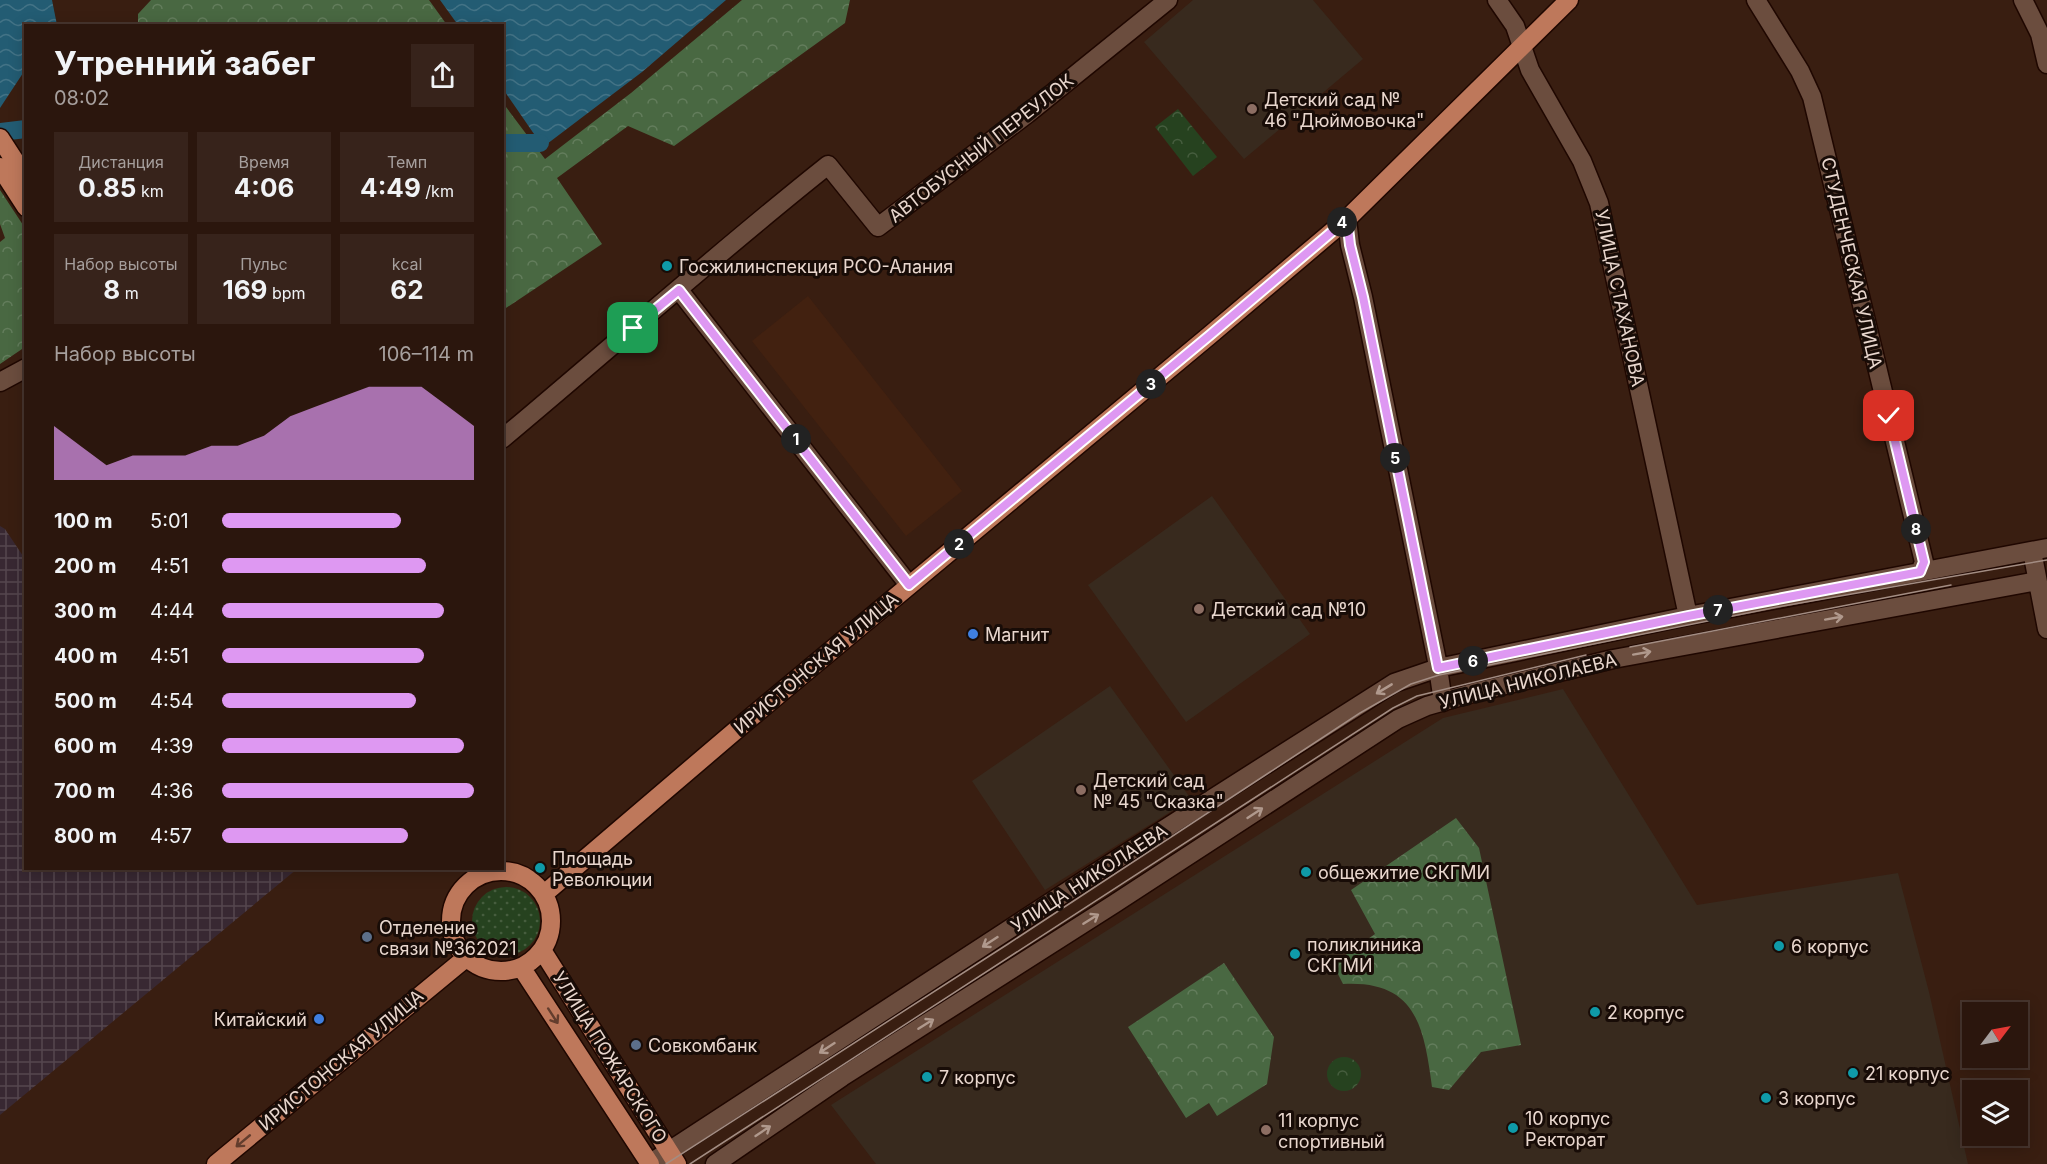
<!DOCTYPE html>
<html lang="ru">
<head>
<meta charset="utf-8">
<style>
	:root { --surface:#2b160d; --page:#37231b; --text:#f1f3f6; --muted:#a69f9d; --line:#47352e; --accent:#de98f2 }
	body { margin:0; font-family:Inter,sans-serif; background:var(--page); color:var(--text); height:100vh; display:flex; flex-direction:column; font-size:22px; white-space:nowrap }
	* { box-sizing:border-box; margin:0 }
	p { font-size:20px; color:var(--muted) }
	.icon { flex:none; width:33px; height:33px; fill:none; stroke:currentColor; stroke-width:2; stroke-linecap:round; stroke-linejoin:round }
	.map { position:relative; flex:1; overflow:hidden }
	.drawer { position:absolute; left:24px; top:24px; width:480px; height:846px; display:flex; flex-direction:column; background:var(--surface); border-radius:0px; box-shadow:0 3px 15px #0003,0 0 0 2px var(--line) }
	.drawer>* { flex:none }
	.needle { width:39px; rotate:58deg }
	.controls { position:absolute; left:1962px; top:1002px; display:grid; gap:12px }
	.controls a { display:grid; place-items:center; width:66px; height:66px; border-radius:0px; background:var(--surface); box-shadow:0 3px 15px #0003,0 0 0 2px var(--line); font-size:30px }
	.pin { position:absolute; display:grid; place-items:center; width:51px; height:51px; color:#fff; margin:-26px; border-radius:12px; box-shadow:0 3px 9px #0006 }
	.km { position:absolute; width:30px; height:30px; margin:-15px; border-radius:50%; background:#222; color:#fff; font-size:16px; line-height:30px; text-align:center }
	.round { display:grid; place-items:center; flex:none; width:63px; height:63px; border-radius:0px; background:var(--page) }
	.head { display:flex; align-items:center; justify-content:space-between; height:102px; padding:0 30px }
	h1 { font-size:33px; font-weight:700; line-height:45px }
	.metrics { display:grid; grid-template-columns:repeat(3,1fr); gap:9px; height:102px; padding:6px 30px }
	.metrics div { display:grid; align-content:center; border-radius:0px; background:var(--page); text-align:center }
	.metrics b { font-size:26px; font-weight:700 }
	.metrics small { font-size:16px; font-weight:400 }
	.metrics p { font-size:16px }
	.chart { height:168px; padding:12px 30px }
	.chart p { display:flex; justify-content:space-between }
	.chart svg { width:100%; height:108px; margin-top:6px; fill:var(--accent); opacity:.7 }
	ul { padding:0 30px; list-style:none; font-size:20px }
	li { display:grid; grid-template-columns:96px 72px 1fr; align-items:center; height:45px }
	li i { height:15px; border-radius:8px; background:var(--accent) }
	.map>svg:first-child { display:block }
	.built { fill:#422110 }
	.industrial { fill:url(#industrial-grid) }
	.education { fill:#382a1e }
	.grass { fill:url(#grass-dots) }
	.forest { fill:url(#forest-crowns) }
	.park { fill:url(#park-crowns) }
	.water { fill:url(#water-waves) }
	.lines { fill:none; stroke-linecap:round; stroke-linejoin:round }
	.canal { stroke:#235c73; stroke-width:18 }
	.minor-casing { stroke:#1f0700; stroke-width:21 }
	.major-casing { stroke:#1f0700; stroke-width:21 }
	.minor { stroke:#6b4d3e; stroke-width:18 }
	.major { stroke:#be785b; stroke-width:18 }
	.tram { stroke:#a38d83; stroke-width:1.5 }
	.oneway { stroke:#b0998d }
	.oneway2 { stroke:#633d2d }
	.route-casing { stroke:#fff; stroke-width:12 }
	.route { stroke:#de98f2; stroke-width:8 }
	.education-dot { fill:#8d6e63; stroke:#180c07; stroke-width:2 }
	.culture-dot { fill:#0f9aa8; stroke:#180c07; stroke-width:2 }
	.shop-dot { fill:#3f7fe0; stroke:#180c07; stroke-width:2 }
	.service-dot { fill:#5c6f8a; stroke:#180c07; stroke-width:2 }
	.labels { text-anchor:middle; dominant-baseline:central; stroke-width:6; stroke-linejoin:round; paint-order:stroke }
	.poi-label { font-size:18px; fill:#e9d7ce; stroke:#180c07; text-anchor:start }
	.street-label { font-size:18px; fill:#e9d7ce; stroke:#180c07 }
</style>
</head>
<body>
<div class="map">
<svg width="2047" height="1164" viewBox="0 0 2047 1164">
	<defs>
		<pattern id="industrial-grid" width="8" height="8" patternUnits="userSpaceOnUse" patternTransform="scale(1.5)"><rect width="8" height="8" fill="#382832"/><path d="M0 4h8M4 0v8" fill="none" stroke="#55464e"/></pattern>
		<pattern id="grass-dots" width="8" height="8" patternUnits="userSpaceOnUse" patternTransform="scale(1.5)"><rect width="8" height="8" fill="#26421f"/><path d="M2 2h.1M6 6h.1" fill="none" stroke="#465d3e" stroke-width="1.8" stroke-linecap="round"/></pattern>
		<pattern id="forest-crowns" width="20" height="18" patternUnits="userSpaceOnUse" patternTransform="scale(1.5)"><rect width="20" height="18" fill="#496842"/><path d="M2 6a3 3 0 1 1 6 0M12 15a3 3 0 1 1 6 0" fill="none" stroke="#637d5c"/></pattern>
		<pattern id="park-crowns" width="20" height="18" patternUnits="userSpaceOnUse" patternTransform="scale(1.5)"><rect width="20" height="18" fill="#26421f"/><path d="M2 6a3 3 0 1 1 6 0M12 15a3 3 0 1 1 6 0" fill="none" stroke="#465d3e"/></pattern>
		<pattern id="water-waves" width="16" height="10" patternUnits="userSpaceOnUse" patternTransform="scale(1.5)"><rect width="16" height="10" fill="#235c73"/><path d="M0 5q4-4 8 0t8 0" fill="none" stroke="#437386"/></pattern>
	</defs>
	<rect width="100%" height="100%" fill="#391e11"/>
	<path class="built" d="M808 296 962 491 906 536 752 341Z"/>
	<path class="industrial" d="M0 526 5 529 25 559 26 868 297 869 0 1115Z"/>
	<path class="education" d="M1193 0H1313L1363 59 1244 159 1144 42Z
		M1212 496 1310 634 1186 722 1088 585Z
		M1110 686 1191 799 1045 890 972 781Z
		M1563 689 1697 905 1898 873 1929 992 1968 1164H876L831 1105 1443 718Z"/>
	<path class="grass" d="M472 921a34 34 0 1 1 68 0a34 34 0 1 1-68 0Z"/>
	<path class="forest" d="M151 0H429L447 25H138V14Z
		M742 0H850L845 23 674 146 628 126 557 178 602 244 503 310V103L545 159 631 93Z
		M0 190 25 228V347L0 364V242L5 238 0 224Z
		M1456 818 1479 848 1521 1045 1481 1052 1449 1090 1432 1087C1424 1028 1417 980 1343 984L1333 964 1375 934 1351 890Z
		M1224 963 1274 1037 1267 1084 1217 1116 1209 1103 1186 1118 1128 1027Z"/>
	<path class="park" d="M1178 109 1217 157 1193 176 1155 127Z
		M1327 1074a17 17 0 1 1 34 0a17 17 0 1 1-34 0Z"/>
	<path class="water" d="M0 0H52L57 25 26 26 25 70 0 108Z
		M440 0H726L642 72 543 147 503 89 502 26 458 25Z"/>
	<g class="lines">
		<path class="canal" d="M0 132 26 129
			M502 143H540"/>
		<defs>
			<path id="minor" d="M1497 0 1515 26 1530 70 1582 161 1599 203 1688 616
				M1756 0 1800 71 1812 97 1924 562 1920 572
				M2023 0 2040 34 2047 64
				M1347 219 1350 245 1363 297 1437 661 1443 702
				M679 290 909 585
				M0 382 26 368
				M502 439C611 348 717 253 828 165L878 227 1027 114 1168 0
				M2032 551 2047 629
				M649 1164 1094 874 1394 683 1438 668 1688 616 2047 548
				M715 1164 842 1077 1114 904 1398 719 1427 706 1476 692 1613 659 2037 581"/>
			<path id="major" d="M0 138 26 178
				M0 167 26 207
				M451 921a50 50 0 1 1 100 0a50 50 0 1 1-100 0Z
				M544 894 749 719 1210 335 1347 219 1569 0
				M542 950 677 1164
				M521 967 650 1164
				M216 1164 467 957"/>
		</defs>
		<use href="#minor" class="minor-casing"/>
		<use href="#major" class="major-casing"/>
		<use href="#minor" class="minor"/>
		<use href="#major" class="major"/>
		<path class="tram" d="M1630 647 1951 585
			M666 1164 1008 944 1360 713 1411 684 1439 675 1783 606 2047 560
			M690 1164 1393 708 1417 696 1586 655"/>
	</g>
	<defs><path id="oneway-shaft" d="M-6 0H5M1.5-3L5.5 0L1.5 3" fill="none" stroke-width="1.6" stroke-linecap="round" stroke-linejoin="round" transform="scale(1.5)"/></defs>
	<g class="oneway">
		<use href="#oneway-shaft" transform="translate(1834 618) rotate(-10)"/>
		<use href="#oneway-shaft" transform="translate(1642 653) rotate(-10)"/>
		<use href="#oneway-shaft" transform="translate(1384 689) rotate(149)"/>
		<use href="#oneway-shaft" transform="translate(1255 813) rotate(-33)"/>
		<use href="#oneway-shaft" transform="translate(1091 919) rotate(-32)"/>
		<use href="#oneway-shaft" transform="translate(990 942) rotate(147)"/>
		<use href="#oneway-shaft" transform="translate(926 1024) rotate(-32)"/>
		<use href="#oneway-shaft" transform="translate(827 1048) rotate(147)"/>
		<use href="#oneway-shaft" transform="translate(763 1131) rotate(-34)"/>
	</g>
	<g class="oneway2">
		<use href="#oneway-shaft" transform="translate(553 1016) rotate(57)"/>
		<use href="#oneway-shaft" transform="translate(243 1141) rotate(140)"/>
	</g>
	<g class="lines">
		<defs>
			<path id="route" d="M633 328 679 290 909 585 1210 335 1347 219 1350 245 1363 297 1438 668 1688 616 1920 572 1924 562 1889 416"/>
		</defs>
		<use href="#route" class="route-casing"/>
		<use href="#route" class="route"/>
	</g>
	<g class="education-dot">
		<circle cx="1252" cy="109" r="6"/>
		<circle cx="1199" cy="609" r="6"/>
		<circle cx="1081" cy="790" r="6"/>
		<circle cx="1266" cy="1130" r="6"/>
	</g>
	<g class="culture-dot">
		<circle cx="667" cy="266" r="6"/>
		<circle cx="540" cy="868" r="6"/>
		<circle cx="1306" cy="872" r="6"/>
		<circle cx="1779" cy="946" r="6"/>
		<circle cx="1295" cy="954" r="6"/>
		<circle cx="1595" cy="1012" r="6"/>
		<circle cx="1853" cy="1073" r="6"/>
		<circle cx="927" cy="1077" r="6"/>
		<circle cx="1766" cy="1098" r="6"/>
		<circle cx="1513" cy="1128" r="6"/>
	</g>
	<g class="shop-dot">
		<circle cx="973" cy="634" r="6"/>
		<circle cx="319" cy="1019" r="6"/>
	</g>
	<g class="service-dot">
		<circle cx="367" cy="937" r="6"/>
		<circle cx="636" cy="1045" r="6"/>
	</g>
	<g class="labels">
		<g class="poi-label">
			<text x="1264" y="99">Детский сад №<tspan x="1264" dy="21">46 "Дюймовочка"</tspan></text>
			<text x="679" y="266">Госжилинспекция РСО-Алания</text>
			<text x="1211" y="609">Детский сад №10</text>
			<text x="985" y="634">Магнит</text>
			<text x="1093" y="780">Детский сад<tspan x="1093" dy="21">№ 45 "Сказка"</tspan></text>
			<text x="552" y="858">Площадь<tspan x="552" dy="21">Революции</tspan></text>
			<text x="1318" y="872">общежитие СКГМИ</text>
			<text x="379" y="927">Отделение<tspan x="379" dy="21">связи №362021</tspan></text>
			<text x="1307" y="944">поликлиника<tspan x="1307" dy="21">СКГМИ</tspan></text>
			<text x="1791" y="946">6 корпус</text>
			<text x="1607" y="1012">2 корпус</text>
			<text x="307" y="1019" text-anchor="end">Китайский</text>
			<text x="648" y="1045">Совкомбанк</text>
			<text x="1865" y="1073">21 корпус</text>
			<text x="939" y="1077">7 корпус</text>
			<text x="1778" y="1098">3 корпус</text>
			<text x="1525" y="1118">10 корпус<tspan x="1525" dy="21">Ректорат</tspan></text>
			<text x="1278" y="1120">11 корпус<tspan x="1278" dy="21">спортивный</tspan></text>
		</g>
		<g class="street-label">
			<text transform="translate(981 148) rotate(-38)">АВТОБУСНЫЙ ПЕРЕУЛОК</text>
			<text transform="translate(1852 263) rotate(77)">СТУДЕНЧЕСКАЯ УЛИЦА</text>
			<text transform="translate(1620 298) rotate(78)">УЛИЦА СТАХАНОВА</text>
			<text transform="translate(816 663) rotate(-40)">ИРИСТОНСКАЯ УЛИЦА</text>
			<text transform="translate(1528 681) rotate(-14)">УЛИЦА НИКОЛАЕВА</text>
			<text transform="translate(1089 878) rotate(-33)">УЛИЦА НИКОЛАЕВА</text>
			<text transform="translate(610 1057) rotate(58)">УЛИЦА ПОЖАРСКОГО</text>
			<text transform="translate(341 1060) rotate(-40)">ИРИСТОНСКАЯ УЛИЦА</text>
		</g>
	</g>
</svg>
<div class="controls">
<a><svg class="needle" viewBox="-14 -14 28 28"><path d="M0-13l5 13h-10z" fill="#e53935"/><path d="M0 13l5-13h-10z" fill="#a69f9d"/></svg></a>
<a><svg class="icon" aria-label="layers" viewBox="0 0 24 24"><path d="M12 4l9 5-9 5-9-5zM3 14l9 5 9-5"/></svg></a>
</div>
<div class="pin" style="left:633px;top:328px;background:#1e9e55"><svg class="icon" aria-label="arrive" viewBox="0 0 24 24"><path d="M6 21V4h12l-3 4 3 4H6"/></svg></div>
<div class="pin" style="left:1889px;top:416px;background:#d93025"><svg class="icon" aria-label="check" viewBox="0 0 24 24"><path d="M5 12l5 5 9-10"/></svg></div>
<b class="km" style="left:796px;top:439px">1</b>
<b class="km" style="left:959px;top:544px">2</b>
<b class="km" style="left:1151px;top:384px">3</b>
<b class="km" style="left:1342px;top:222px">4</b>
<b class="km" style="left:1395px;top:458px">5</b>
<b class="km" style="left:1473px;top:661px">6</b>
<b class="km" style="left:1718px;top:610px">7</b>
<b class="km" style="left:1916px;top:529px">8</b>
<section class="drawer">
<div class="head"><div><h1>Утренний забег</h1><p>08:02</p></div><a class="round"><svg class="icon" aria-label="share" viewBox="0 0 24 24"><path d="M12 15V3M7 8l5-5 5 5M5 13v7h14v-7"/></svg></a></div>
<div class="metrics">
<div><p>Дистанция</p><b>0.85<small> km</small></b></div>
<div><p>Время</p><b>4:06</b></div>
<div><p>Темп</p><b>4:49<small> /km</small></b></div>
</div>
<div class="metrics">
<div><p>Набор высоты</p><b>8<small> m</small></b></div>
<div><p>Пульс</p><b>169<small> bpm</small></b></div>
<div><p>kcal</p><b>62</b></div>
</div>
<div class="chart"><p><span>Набор высоты</span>106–114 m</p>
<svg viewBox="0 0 160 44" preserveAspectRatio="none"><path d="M0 44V22L10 30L20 38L30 34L40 34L50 34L60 30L70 30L80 26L90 18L100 14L110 10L120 6L130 6L140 6L150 14L160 22V44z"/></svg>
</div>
<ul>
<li><b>100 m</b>5:01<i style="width:71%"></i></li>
<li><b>200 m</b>4:51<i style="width:81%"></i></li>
<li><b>300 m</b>4:44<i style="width:88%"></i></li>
<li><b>400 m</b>4:51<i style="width:80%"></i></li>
<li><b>500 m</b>4:54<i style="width:77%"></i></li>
<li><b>600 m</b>4:39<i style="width:96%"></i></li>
<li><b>700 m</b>4:36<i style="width:100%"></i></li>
<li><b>800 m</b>4:57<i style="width:74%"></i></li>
</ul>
</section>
</div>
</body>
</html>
